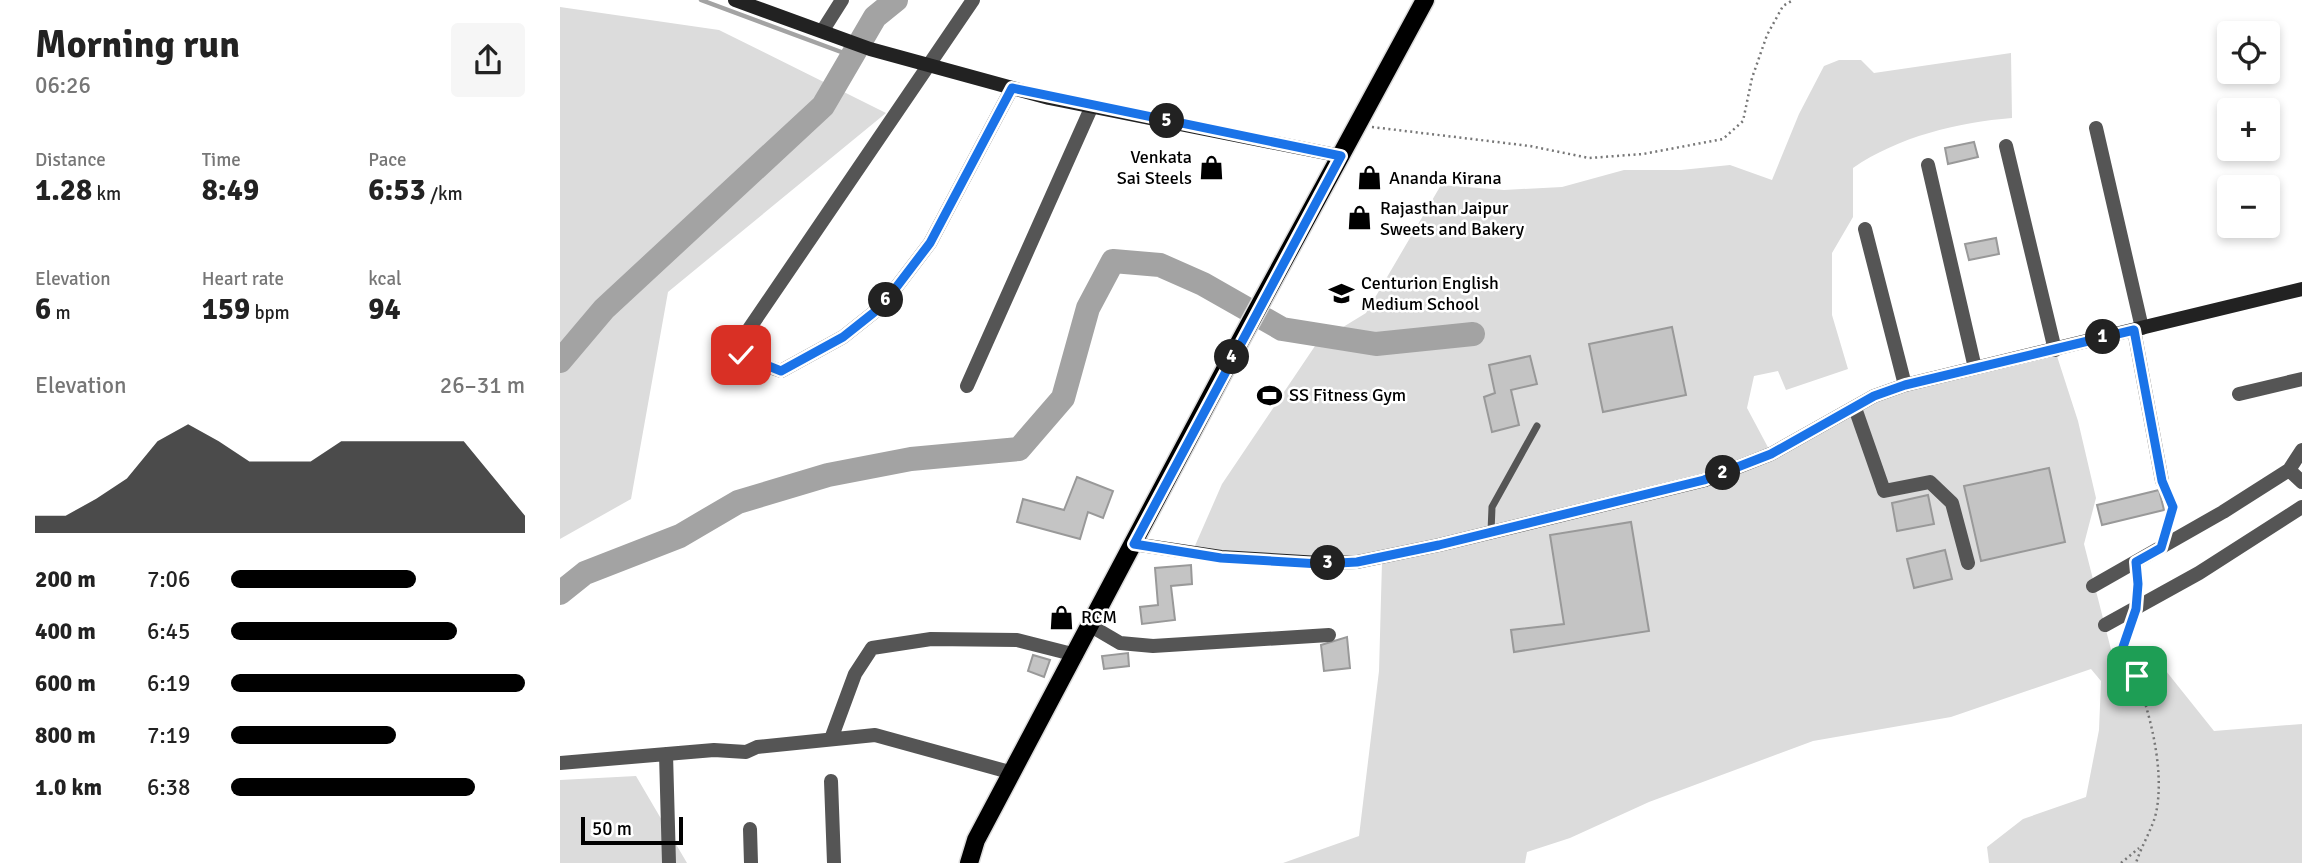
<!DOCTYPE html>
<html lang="en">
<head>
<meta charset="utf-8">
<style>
	:root { --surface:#fff; --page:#f6f6f6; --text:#222; --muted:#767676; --accent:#000 }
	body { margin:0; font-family:Signika,sans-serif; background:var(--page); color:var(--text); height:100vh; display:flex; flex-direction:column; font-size:26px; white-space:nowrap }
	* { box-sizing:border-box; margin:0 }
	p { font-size:23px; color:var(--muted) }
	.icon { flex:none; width:38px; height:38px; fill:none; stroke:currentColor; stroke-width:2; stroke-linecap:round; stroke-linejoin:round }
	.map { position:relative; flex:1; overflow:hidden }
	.panel { display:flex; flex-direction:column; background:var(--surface); width:560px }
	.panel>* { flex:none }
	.tools { position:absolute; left:1657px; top:21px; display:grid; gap:14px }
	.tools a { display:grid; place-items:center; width:63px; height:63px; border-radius:7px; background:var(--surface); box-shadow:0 4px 10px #0003; font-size:35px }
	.scale { position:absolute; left:21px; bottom:18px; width:102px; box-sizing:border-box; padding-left:7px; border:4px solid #000; border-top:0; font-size:19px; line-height:24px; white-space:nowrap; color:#000; -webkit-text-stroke:5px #fff; paint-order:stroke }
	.pin { position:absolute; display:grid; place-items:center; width:60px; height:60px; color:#fff; margin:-30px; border-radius:14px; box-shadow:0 4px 10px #0006 }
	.km { position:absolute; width:35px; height:35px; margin:-18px; border-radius:50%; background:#222; color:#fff; font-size:19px; line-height:35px; text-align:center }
	.round { display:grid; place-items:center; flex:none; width:74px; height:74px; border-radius:7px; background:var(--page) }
	.headline { display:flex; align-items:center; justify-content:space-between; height:119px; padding:0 35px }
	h1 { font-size:38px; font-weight:800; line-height:52px }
	.figures { display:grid; grid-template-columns:repeat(3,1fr); gap:10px; height:119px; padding:7px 35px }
	.figures div { display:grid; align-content:center }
	.figures b { font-size:30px; font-weight:800 }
	.figures small { font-size:19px; font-weight:400 }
	.figures p { font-size:19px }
	.chart { height:196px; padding:14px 35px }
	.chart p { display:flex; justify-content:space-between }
	.chart svg { width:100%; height:126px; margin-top:7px; fill:var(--accent); opacity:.7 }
	ul { padding:0 35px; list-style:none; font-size:23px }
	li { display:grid; grid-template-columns:112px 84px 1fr; align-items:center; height:52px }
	li i { height:18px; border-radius:9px; background:var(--accent) }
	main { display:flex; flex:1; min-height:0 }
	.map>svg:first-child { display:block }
	.green { fill:#dcdcdc }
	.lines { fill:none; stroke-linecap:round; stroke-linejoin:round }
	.stream { stroke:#a3a3a3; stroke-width:4.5 }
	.river { stroke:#a3a3a3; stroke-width:24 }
	.building { fill:#c4c4c4; stroke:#999; stroke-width:2 }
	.primary-casing { stroke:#dbdbdb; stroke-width:21 }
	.path { stroke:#777; stroke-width:2.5; stroke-dasharray:2 3.5; stroke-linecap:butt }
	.lane { stroke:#555; stroke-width:7 }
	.street { stroke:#555; stroke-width:14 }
	.secondary { stroke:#222; stroke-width:14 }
	.primary { stroke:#000; stroke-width:18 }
	.route-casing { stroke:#fff; stroke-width:14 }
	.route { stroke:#1a73e8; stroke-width:9 }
	.labels { text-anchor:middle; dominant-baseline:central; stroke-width:5; stroke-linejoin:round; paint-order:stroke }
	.poi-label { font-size:18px; fill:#000; stroke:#fff; text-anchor:start }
</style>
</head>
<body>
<main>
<section class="panel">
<div class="headline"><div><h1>Morning run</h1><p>06:26</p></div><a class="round"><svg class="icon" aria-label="share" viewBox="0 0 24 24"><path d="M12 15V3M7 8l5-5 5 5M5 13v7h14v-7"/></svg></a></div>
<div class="figures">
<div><p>Distance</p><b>1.28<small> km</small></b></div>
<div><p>Time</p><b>8:49</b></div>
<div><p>Pace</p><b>6:53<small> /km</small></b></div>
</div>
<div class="figures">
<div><p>Elevation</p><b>6<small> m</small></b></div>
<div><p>Heart rate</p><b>159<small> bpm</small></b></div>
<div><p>kcal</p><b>94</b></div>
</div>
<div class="chart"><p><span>Elevation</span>26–31 m</p>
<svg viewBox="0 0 160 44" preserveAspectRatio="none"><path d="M0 44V38L10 38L20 32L30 25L40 12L50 6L60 12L70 19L80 19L90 19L100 12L110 12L120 12L130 12L140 12L150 25L160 38V44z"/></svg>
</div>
<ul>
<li><b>200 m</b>7:06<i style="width:63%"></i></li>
<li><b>400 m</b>6:45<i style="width:77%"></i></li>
<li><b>600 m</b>6:19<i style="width:100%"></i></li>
<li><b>800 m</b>7:19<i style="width:56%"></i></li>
<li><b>1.0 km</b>6:38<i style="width:83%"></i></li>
</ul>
</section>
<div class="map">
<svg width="1742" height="863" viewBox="0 0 1742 863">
	<rect width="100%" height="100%" fill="#fff"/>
	<path class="green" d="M0 7 159 30 326 113 108 292 71 499 0 539Z
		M1451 53 1452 118C1398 122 1338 137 1293 168V217L1272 253V315L1288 369 1226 390 1218 371 1194 376 1187 408 1211 453 1314 396 1495 350 1518 421 1536 498 1524 544 1557 673 1594 656 1654 731 1742 724V863H1429L1427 847 1463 819 1526 797 1539 730 1541 681 1531 669 1391 717 1253 741 1089 802 1010 838 967 852 965 863H723L799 836 819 671 822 562 634 548 662 484 757 343 806 313 881 185 944 190 1002 187 1064 170H1121L1170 165 1212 180 1239 114 1264 66 1279 60H1301L1314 73Z
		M76 776 127 863H0V780Z"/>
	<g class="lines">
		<path class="stream" d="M141 0 292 56"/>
		<path class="river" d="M0 361 44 309 263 106 315 17 336 0
			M0 593 25 573 120 536 178 502 268 475 351 459 459 449 503 398 528 308 553 261 600 265 643 284 722 329 816 344 913 334"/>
	</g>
	<path class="building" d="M1414 142 1418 157 1388 164 1385 148Z
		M1436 238 1439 254 1409 260 1405 244Z
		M1112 327 1126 395 1043 412 1029 344Z
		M970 356 977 384 951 390 959 425 932 432 924 397 935 393 929 365Z
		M1489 468 1505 542 1421 561 1404 486Z
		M517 477 553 491 543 518 528 512 520 539 457 522 463 499 504 510Z
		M1599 490 1604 510 1542 525 1537 505Z
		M1368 495 1374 524 1337 531 1332 503Z
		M1071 522 1089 631 954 652 951 630 1004 624 990 535Z
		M1385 550 1392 579 1354 588 1347 559Z
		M631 565 632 584 611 586 615 620 582 624 580 607 598 605 595 568Z
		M787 637 790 668 764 671 761 645Z
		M568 653 569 666 544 669 542 656Z
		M473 655 490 660 484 677 468 671Z"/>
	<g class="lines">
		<defs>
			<path id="primary" d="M409 863 416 840 678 345 865 0"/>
		</defs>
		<use href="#primary" class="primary-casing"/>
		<path class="path" d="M812 127 970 146 1029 158 1083 154 1163 139 1183 121 1192 78 1207 35 1223 6 1233 0
			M1608 527 1613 507 1609 493
			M1578 577V591
			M1569 628 1563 647C1585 690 1608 769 1595 817 1590 833 1581 847 1576 863
			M1561 863 1579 848"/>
		<path class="lane" d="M931 532 932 507 977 426"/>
		<path class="street" d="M413 0 172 354 221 371 283 337 322 306 370 243 452 88
			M263 30 282 0
			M1536 128 1582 328
			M1446 146 1495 350
			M1368 165 1415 368
			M1305 229 1345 385
			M1574 330 1602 481
			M407 386 532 106
			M1679 394 1742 379
			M1295 408 1324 491 1370 482 1392 503 1408 563
			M1729 470 1742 482
			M1533 586 1663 512 1729 470 1742 450
			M1545 625 1639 573 1742 507
			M531 626 560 643 593 646 769 635
			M271 739 295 674 312 648 371 639 457 640 516 655
			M106 754 109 863
			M0 763 154 750 186 752 197 747 315 735 453 773
			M271 781 274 863
			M190 829 191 863"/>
		<path class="secondary" d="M175 0 310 49 489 98 781 156
			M574 544 661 557 760 563 797 562 879 545 1145 480 1211 454 1314 396 1345 385 1742 289"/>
		<use href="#primary" class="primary"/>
	</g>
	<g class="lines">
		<defs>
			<path id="route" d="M181 355 221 371 283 337 322 306 370 243 452 88 781 156 574 544 661 558 760 564 797 562 879 545 1144 480 1211 454 1314 396 1345 385 1574 330 1602 481 1613 507 1601 548 1576 562 1578 584 1576 609 1563 647 1577 676"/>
		</defs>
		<use href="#route" class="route-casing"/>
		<use href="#route" class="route"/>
	</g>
	<defs>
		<symbol id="shop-bare" viewBox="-9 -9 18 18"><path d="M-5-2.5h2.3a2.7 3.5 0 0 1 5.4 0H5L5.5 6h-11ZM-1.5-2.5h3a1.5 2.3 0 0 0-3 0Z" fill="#000" stroke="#fff" stroke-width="2.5" paint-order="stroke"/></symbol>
		<symbol id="school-bare" viewBox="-9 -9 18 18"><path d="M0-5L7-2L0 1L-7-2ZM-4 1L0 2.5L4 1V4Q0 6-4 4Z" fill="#000" stroke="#fff" stroke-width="2.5" paint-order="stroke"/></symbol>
		<symbol id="stadium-bare" viewBox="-9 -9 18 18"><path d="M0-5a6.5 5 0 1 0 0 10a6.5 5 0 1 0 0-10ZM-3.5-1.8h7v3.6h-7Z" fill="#000" stroke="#fff" stroke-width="2.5" paint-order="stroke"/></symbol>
	</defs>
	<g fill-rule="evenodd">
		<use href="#shop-bare" x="634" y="150" width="35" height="35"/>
		<use href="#shop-bare" x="792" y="160" width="35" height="35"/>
		<use href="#shop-bare" x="782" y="200" width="35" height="35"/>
		<use href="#school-bare" x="764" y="276" width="35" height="35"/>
		<use href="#stadium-bare" x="692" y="378" width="35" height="35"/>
		<use href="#shop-bare" x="484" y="600" width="35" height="35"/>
	</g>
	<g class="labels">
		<g class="poi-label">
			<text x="632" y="157" text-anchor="end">Venkata<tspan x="632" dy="21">Sai Steels</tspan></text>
			<text x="829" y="178">Ananda Kirana</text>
			<text x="820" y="208">Rajasthan Jaipur<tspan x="820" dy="21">Sweets and Bakery</tspan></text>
			<text x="801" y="283">Centurion English<tspan x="801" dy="21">Medium School</tspan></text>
			<text x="729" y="395">SS Fitness Gym</text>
			<text x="521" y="617">RCM</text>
		</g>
	</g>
</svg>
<div class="tools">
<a><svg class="icon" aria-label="locate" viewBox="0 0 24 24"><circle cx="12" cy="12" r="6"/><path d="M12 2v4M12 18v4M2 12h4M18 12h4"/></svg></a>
<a>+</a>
<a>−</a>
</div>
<div class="scale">50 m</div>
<div class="pin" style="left:1577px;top:676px;background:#1e9e55"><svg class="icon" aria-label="arrive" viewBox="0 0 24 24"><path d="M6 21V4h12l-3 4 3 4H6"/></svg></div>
<div class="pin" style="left:181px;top:355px;background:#d93025"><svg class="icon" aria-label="check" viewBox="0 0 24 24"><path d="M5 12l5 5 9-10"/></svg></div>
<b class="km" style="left:1543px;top:337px">1</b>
<b class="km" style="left:1163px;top:473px">2</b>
<b class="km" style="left:768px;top:563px">3</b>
<b class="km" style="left:672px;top:357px">4</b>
<b class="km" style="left:607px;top:121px">5</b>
<b class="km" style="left:326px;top:300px">6</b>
</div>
</main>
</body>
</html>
